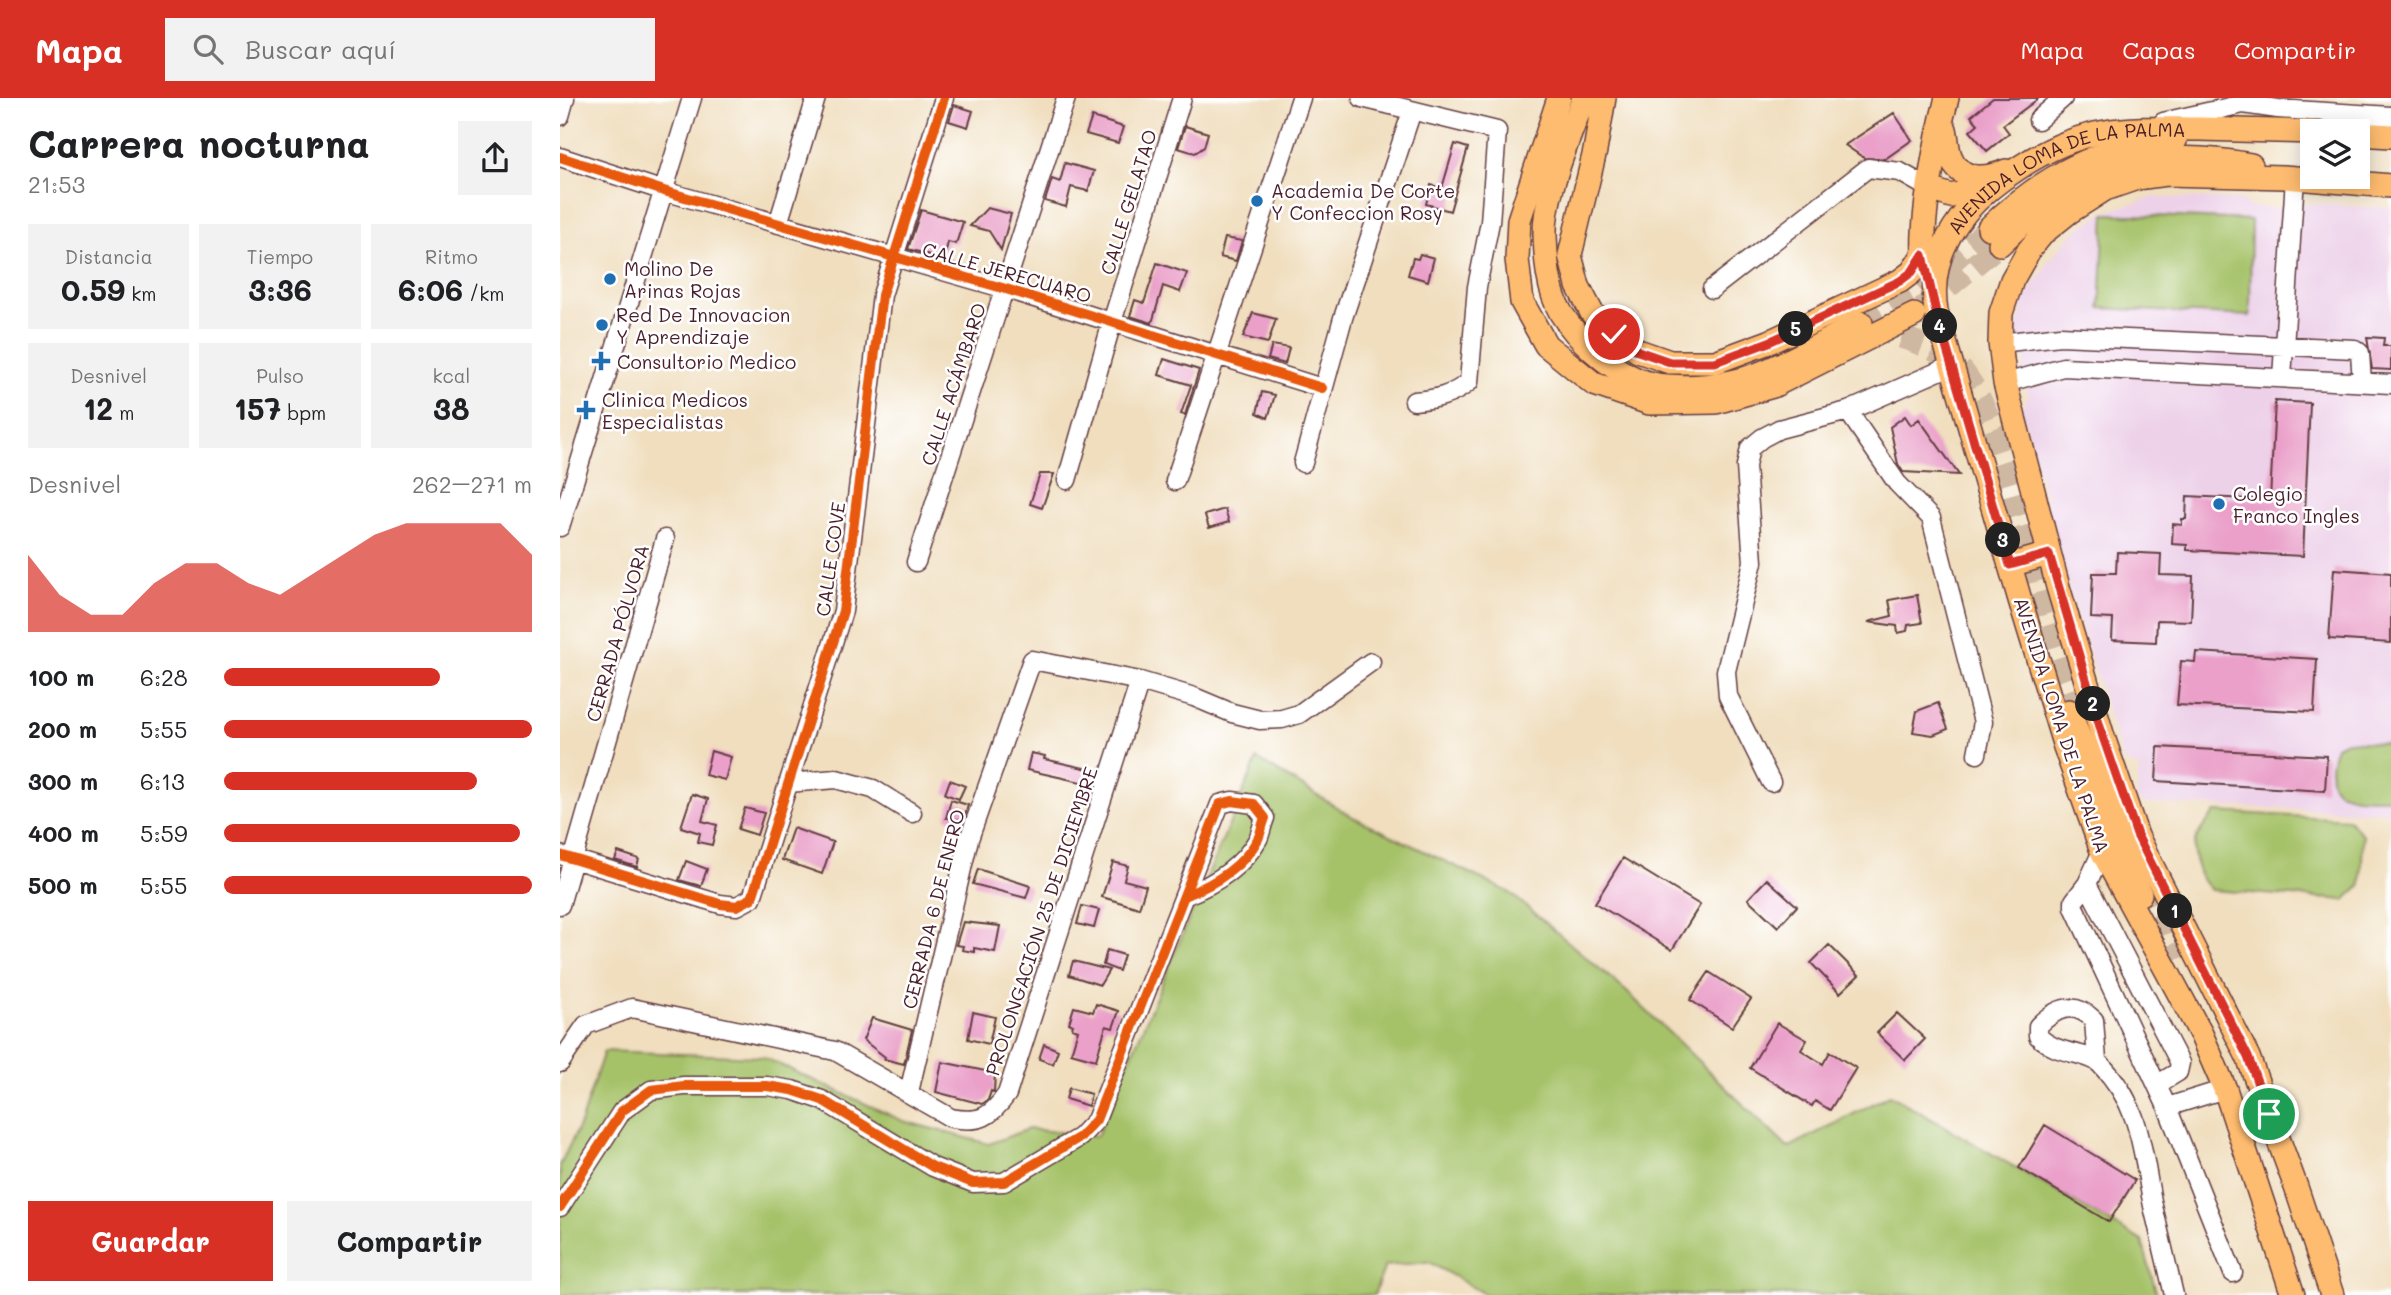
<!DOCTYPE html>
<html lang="es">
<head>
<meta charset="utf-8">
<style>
	:root { --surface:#fff; --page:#f2f2f2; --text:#202124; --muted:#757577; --accent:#d93025 }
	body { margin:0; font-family:Mali,sans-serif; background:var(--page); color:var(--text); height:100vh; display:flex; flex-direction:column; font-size:26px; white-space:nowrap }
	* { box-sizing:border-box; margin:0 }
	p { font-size:23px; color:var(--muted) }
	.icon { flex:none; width:38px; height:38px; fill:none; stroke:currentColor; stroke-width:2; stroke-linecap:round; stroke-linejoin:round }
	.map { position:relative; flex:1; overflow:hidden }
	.side { display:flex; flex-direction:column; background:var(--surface); width:560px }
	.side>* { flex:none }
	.tools { position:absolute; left:1740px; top:21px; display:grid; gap:14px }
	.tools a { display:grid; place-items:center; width:70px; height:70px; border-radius:0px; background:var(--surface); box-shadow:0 4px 18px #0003; font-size:35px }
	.pin { position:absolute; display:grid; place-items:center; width:60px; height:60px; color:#fff; margin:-30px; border:4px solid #fff; border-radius:50%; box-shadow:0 2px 7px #0007 }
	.km { position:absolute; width:35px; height:35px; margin:-18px; border-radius:50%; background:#222; color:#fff; font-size:19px; line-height:35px; text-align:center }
	.round { display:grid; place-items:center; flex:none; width:74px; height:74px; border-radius:0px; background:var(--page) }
	.summary { display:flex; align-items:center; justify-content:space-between; height:119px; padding:0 28px }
	h1 { font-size:38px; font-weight:800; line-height:52px }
	.metrics { display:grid; grid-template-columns:repeat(3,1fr); gap:10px; height:119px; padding:7px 28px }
	.metrics div { display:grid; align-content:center; border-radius:0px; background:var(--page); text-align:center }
	.metrics b { font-size:30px; font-weight:800 }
	.metrics small { font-size:19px; font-weight:400 }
	.metrics p { font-size:19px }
	.chart { height:196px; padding:14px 28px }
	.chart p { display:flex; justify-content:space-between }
	.chart svg { width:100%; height:126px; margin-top:7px; fill:var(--accent); opacity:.7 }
	.primary-button { display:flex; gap:14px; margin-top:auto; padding:14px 28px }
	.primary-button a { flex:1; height:80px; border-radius:0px; background:var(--accent); color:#fff; font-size:28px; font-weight:800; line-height:80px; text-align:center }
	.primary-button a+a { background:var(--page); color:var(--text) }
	ul { padding:0 28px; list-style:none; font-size:23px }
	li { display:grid; grid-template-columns:112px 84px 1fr; align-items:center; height:52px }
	li i { height:18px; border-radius:9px; background:var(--accent) }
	header { display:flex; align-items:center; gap:42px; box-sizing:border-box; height:98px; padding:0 35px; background:var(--accent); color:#fff }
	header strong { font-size:33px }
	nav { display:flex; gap:38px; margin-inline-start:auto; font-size:24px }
	.search { width:490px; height:63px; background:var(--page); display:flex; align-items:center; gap:18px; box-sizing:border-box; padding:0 24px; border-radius:0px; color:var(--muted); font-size:26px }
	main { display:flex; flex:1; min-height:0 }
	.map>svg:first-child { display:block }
	.built { fill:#edd1e9 }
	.green { fill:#a6c269; stroke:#78704a; stroke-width:2 }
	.building { fill:#eaa0c9 }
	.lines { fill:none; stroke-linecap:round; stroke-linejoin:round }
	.major-tunnel { stroke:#cfb8a1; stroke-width:23; stroke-dasharray:23 11; stroke-linecap:butt }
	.minor-casing { stroke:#633c41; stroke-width:21 }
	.major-casing { stroke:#633c41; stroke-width:26 }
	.minor { stroke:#fff; stroke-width:18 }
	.major { stroke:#febc70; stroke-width:23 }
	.cycleway-casing { stroke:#fff; stroke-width:15 }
	.cycleway { stroke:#e8590c; stroke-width:10 }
	.route-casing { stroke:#fff; stroke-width:14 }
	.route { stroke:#d93025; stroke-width:9 }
	.poi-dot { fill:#1f6fb2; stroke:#fff; stroke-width:2.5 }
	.labels { text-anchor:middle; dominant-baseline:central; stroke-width:5; stroke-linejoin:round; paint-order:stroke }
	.street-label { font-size:19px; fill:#4a1f2b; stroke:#fff }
	.poi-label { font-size:19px; fill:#4a1f2b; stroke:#fff; text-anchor:start }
</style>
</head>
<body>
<header>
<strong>Mapa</strong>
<div class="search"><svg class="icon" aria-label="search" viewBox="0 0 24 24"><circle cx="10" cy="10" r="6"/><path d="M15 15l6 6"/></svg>Buscar aquí</div>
<nav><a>Mapa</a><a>Capas</a><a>Compartir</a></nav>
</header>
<main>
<section class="side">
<div class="summary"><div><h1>Carrera nocturna</h1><p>21:53</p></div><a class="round"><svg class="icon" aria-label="share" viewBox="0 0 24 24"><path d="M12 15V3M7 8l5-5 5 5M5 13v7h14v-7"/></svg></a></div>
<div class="metrics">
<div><p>Distancia</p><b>0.59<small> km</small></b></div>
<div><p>Tiempo</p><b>3:36</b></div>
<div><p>Ritmo</p><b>6:06<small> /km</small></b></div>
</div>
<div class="metrics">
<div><p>Desnivel</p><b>12<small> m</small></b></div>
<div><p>Pulso</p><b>157<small> bpm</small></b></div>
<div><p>kcal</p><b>38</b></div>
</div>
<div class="chart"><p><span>Desnivel</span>262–271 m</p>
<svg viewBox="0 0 160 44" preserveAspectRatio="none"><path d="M0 44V17L10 31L20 38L30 38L40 27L50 20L60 20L70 27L80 31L90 24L100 17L110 10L120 6L130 6L140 6L150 6L160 17V44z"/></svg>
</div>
<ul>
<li><b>100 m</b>6:28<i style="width:70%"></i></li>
<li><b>200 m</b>5:55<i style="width:100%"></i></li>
<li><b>300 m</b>6:13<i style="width:82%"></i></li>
<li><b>400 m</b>5:59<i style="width:96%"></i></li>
<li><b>500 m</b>5:55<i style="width:100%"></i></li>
</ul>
<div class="primary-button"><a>Guardar</a><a>Compartir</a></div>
</section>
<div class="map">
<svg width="1831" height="1197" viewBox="0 0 1831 1197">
	<rect width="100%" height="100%" fill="#fff"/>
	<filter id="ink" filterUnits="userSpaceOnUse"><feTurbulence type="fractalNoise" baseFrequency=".0143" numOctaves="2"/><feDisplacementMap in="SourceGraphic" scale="14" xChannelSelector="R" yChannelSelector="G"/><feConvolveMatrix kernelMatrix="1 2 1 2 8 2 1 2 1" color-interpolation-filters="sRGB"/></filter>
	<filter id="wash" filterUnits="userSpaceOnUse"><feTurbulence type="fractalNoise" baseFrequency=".00686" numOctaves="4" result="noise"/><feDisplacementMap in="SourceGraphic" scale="28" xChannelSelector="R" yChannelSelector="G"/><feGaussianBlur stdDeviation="1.57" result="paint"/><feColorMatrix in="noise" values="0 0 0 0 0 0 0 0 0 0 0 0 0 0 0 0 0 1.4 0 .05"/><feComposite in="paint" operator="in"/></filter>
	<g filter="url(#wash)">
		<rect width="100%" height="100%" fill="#f0debe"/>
		<path class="built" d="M1594 99 1683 102 1690 109 1740 111 1745 105 1831 110V714L1586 706 1576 701 1579 670 1563 663 1513 503 1461 310 1469 297 1458 274 1465 269V255L1454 249 1462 207 1489 163 1514 134 1545 114Z"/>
		<path class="green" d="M1545 116 1691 122 1690 218 1540 210Z
			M1786 643 1831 646V700C1787 699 1758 703 1776 648Z
			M697 661 793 719 949 794 1067 894 1228 1050 1330 997 1582 1143 1597 1197H926L869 1164 825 1168 814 1197H0V1067L20 1026 44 953 203 959 343 1023 429 1046 468 1031 537 1038Z
			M1655 714 1788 721 1803 737 1801 787 1785 802 1651 792C1643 784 1640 779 1637 768 1628 742 1640 734 1655 714Z"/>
		<g id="blocks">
			<path class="building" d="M1433 0H1479L1443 27 1449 35 1427 53 1410 33 1418 26 1411 18Z
				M394 7 413 13 408 29 389 23Z
				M1334 15 1352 42 1325 61 1304 60 1285 47Z
				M532 19 563 29 558 45 526 36Z
				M625 28 648 35 644 49 635 55 618 50Z
				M895 46 908 50 890 113 866 106 871 87 882 90Z
				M505 65 534 73 528 93 511 89 506 109 485 103 492 81 500 84Z
				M427 110 451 116 441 152 429 133 410 128Z
				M361 112 403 124 396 146 388 144 384 161 348 151Z
				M665 140 682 143 676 163 660 159Z
				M860 156 874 160 868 183 848 177 853 160 858 161Z
				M597 165 627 175 620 194 603 188 592 225 570 218 575 202 584 205Z
				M693 215 716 221 708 245 683 239Z
				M1807 239 1824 240 1823 248H1831V272L1812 271Z
				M712 247 729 250 725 266 708 261Z
				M604 261 639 272 625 317 621 316 631 287 599 277Z
				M702 294 715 297 708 320 697 315Z
				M1715 303 1750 305 1743 458 1627 452V447L1612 446 1613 426 1622 427V421H1626L1627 398 1710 402Z
				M1345 318 1351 327 1359 321 1399 377 1343 374 1338 366 1330 329Z
				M480 376H494L482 410 470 406Z
				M665 411 669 424 649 430 645 417Z
				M1557 454 1601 456 1600 477 1633 478 1631 523 1597 522 1596 544 1552 542 1553 521 1531 520 1533 475H1556Z
				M1774 471 1831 475V545L1769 541Z
				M1357 497 1362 525 1348 527 1347 533 1338 535 1337 528 1308 524 1332 518 1329 502Z
				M1636 554 1757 561 1754 614 1617 607 1621 563 1635 564Z
				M1378 605 1388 631 1373 637 1353 634 1357 613Z
				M1598 649 1767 658 1765 693 1596 683Z
				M151 653 171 659 165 682 145 677Z
				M471 655 485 658 484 661 533 672 530 686 467 672Z
				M390 682 405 688 399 701 385 696Z
				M132 696 148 701 142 723 157 727 152 747 138 744 140 735 121 729Z
				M391 702 408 707 404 722 386 720Z
				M185 710 204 715 197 737 178 731Z
				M233 730 273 744 262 776 222 762Z
				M58 754 79 761 77 769 55 762Z
				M1063 760 1140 807 1112 852 1035 805Z
				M126 763 147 771 141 788 119 782Z
				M553 764 568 768 564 782 586 788 579 810 542 799Z
				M418 771 470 788 466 800 413 786Z
				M1207 781 1237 808 1218 829 1188 801Z
				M522 808 539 812 534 830 517 826Z
				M403 824 440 828 435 854 414 850V854L402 852 403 848 396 847Z
				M1269 847 1299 877 1280 895 1251 865Z
				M547 852 564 857 559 873 543 867Z
				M513 863 549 872 540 887 509 877Z
				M1149 874 1191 901 1172 929 1130 902Z
				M536 906 559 913 553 930 546 928 536 962 511 955 518 932 512 930 513 927 509 925 514 909 533 914Z
				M413 914 435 919 429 946 408 941Z
				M1337 915 1365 941 1345 962 1317 935Z
				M312 920 352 932 344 966 324 961 325 959 303 942Z
				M1217 925 1247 942 1241 952 1263 966 1270 954 1296 970 1270 1012 1255 1003 1252 1008 1190 970Z
				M484 946 498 952 493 966 479 961Z
				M382 964 435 975 434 994 431 993 428 1002 422 1006 376 994Z
				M509 990 531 996 528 1008 506 1001Z
				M1485 1027 1575 1082 1549 1124 1459 1070Z"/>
		</g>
	</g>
	<g filter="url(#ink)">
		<use href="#blocks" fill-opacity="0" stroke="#633c41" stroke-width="2"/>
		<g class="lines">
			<path class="major-tunnel" d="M1362 211 1440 146
				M1301 225 1355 197 1429 130
				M1309 229C1337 238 1370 246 1393 264 1437 297 1471 463 1488 520 1499 558 1511 595 1523 632
				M1588 782 1623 859"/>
			<defs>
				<path id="minor" d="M802 0 937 33 930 124 917 189 909 284C892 298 876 301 854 303
					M0 18 5 0
					M1478 22 1503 0
					M1603 24 1683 6 1718 11 1831 18
					M0 59 104 93 446 191 762 290
					M218 126 256 0
					M1152 191 1308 70 1340 74 1370 91
					M1440 245 1500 238 1795 251 1800 255 1802 284
					M1722 280 1735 80
					M1445 285 1503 269 1831 286
					M1288 313 1337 385 1371 420 1423 624 1417 656
					M743 365 783 220 852 13
					M507 382 552 224 622 0
					M615 383 741 0
					M0 429 132 0
					M356 464 506 0
					M1211 684 1168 598 1166 573 1193 464 1186 368 1190 350 1202 340 1219 331 1288 313 1393 267
					M228 685 276 681 313 691 352 715
					M1542 753 1527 786 1514 803V809L1607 1009
					M0 757 160 806 177 808 192 800 283 513 322 197 384 0
					M1527 786 1620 965 1618 974 1598 986
					M0 807 105 441
					M1537 963 1534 922C1514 902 1496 910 1478 928V938C1497 958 1527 953 1540 966 1582 1008 1582 1054 1593 1108 1600 1138 1607 1167 1614 1197
					M0 965 26 927 72 910 275 953 391 1020C420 1025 430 1020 447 996L580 583
					M1665 991 1607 1009 1673 1175
					M349 994 409 741 472 562 580 583 634 599 672 615 700 622 722 621 739 616 811 564
					M0 1109 62 1013 91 992 124 988H207L232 992 262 1002 373 1069 413 1085 444 1084 520 1039 536 1022 660 706 672 703 694 706 705 720C702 727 701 735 698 741 682 770 653 787 624 798"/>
				<g id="major">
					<path d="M999 0 959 122 957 161 962 204 986 247 1034 286 1089 305 1156 304 1213 288 1354 217"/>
					<path d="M1024 0C1009 39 984 96 985 137 986 163 988 192 1001 215 1018 242 1046 268 1076 281 1106 294 1166 289 1196 277 1232 264 1267 242 1301 225"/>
					<path d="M1044 0 1035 53 1010 157 1018 188 1032 215 1054 236 1078 253 1110 264H1155L1209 244 1340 183 1352 174 1363 157"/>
					<path d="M1385 31C1387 39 1387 49 1390 58 1400 84 1425 82 1446 73"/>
					<path d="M1797 36 1831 38"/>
					<path d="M1370 91 1391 98 1427 89"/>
					<path d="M1429 130C1480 80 1543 46 1615 43"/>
					<path d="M1440 146C1515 71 1587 47 1691 67"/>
					<path d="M1366 170C1357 135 1377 37 1387 0"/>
					<path d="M1450 467 1489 456"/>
					<path d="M1509 613 1580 796"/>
					<path id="s1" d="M1733 1197 1665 991 1641 936 1542 753 1505 649 1460 502 1376 213C1366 149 1407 103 1457 71 1484 53 1513 39 1545 34 1576 29 1608 31 1640 31 1677 32 1715 33 1752 34"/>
					<path d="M1772 1197 1736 1089 1688 959 1577 738 1543 639 1498 489 1445 285 1440 245 1441 215 1452 182 1469 152 1484 134 1509 114 1545 91 1577 80 1606 76 1724 79 1831 88"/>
				</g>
			</defs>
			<use href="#minor" class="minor-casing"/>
			<use href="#major" class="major-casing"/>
			<use href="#minor" class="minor"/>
			<use href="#major" class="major"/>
			<defs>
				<path id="cycleway" d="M0 59 104 93 446 191 762 290
					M0 757 160 806 177 808 192 800 283 513 322 197 384 0
					M0 1109 62 1013 91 992 124 988H207L232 992 262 1002 373 1069 413 1085 444 1084 520 1039 536 1022 660 706 672 703 694 706 705 720C702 727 701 735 698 741 682 770 653 787 624 798"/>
			</defs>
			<use href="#cycleway" class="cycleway-casing"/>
			<use href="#cycleway" class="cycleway"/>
		</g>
	</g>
	<g class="lines" filter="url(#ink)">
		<defs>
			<path id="route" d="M1054 236 1078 253 1110 264H1155L1209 244 1340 183 1352 174 1363 157 1376 214 1450 467 1489 456 1543 639 1577 737 1688 959 1709 1016"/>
		</defs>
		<use href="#route" class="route-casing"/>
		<use href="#route" class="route"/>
	</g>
	<g class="poi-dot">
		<circle cx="697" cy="103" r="7"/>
		<circle cx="50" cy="181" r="7"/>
		<circle cx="42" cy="227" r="7"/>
		<path d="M37.5 252.5h7v7h7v7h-7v7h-7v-7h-7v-7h7z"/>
		<path d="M22.5 301.5h7v7h7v7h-7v7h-7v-7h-7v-7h7z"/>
		<circle cx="1659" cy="406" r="7"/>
	</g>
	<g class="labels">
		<g class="street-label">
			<text stroke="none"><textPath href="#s1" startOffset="1267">AVENIDA LOMA DE LA PALMA</textPath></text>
			<text transform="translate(568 104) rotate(-73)">CALLE GELATAO</text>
			<text transform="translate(447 174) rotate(16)">CALLE JERECUARO</text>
			<text transform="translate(393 286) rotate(-72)">CALLE ACÁMBARO</text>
			<text transform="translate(270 461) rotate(-82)">CALLE COVE</text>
			<text transform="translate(57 535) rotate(-74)">CERRADA PÓLVORA</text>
			<text transform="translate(1502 627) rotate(72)">AVENIDA LOMA DE LA PALMA</text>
			<text transform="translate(373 811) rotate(-76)">CERRADA 6 DE ENERO</text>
			<text transform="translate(481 823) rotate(-72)">PROLONGACIÓN 25 DE DICIEMBRE</text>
		</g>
		<g class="poi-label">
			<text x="711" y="92">Academia De Corte<tspan x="711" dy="22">Y Confeccion Rosy</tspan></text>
			<text x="64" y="170">Molino De<tspan x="64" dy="22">Arinas Rojas</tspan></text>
			<text x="56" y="216">Red De Innovacion<tspan x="56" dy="22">Y Aprendizaje</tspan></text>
			<text x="57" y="263">Consultorio Medico</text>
			<text x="42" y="301">Clinica Medicos<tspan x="42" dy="22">Especialistas</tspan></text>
			<text x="1673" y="395">Colegio<tspan x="1673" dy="22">Franco Ingles</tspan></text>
		</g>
	</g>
</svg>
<div class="tools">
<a><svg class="icon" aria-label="layers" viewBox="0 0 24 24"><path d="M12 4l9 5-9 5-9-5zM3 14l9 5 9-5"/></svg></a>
</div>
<div class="pin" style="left:1709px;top:1016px;background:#1e9e55"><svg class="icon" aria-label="arrive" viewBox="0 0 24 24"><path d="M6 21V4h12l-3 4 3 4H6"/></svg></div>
<div class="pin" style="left:1054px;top:236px;background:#d93025"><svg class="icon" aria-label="check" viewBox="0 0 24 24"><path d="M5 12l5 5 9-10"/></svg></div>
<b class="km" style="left:1615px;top:813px">1</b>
<b class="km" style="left:1533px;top:606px">2</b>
<b class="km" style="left:1443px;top:442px">3</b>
<b class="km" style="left:1380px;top:228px">4</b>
<b class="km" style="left:1236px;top:231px">5</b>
</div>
</main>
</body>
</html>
